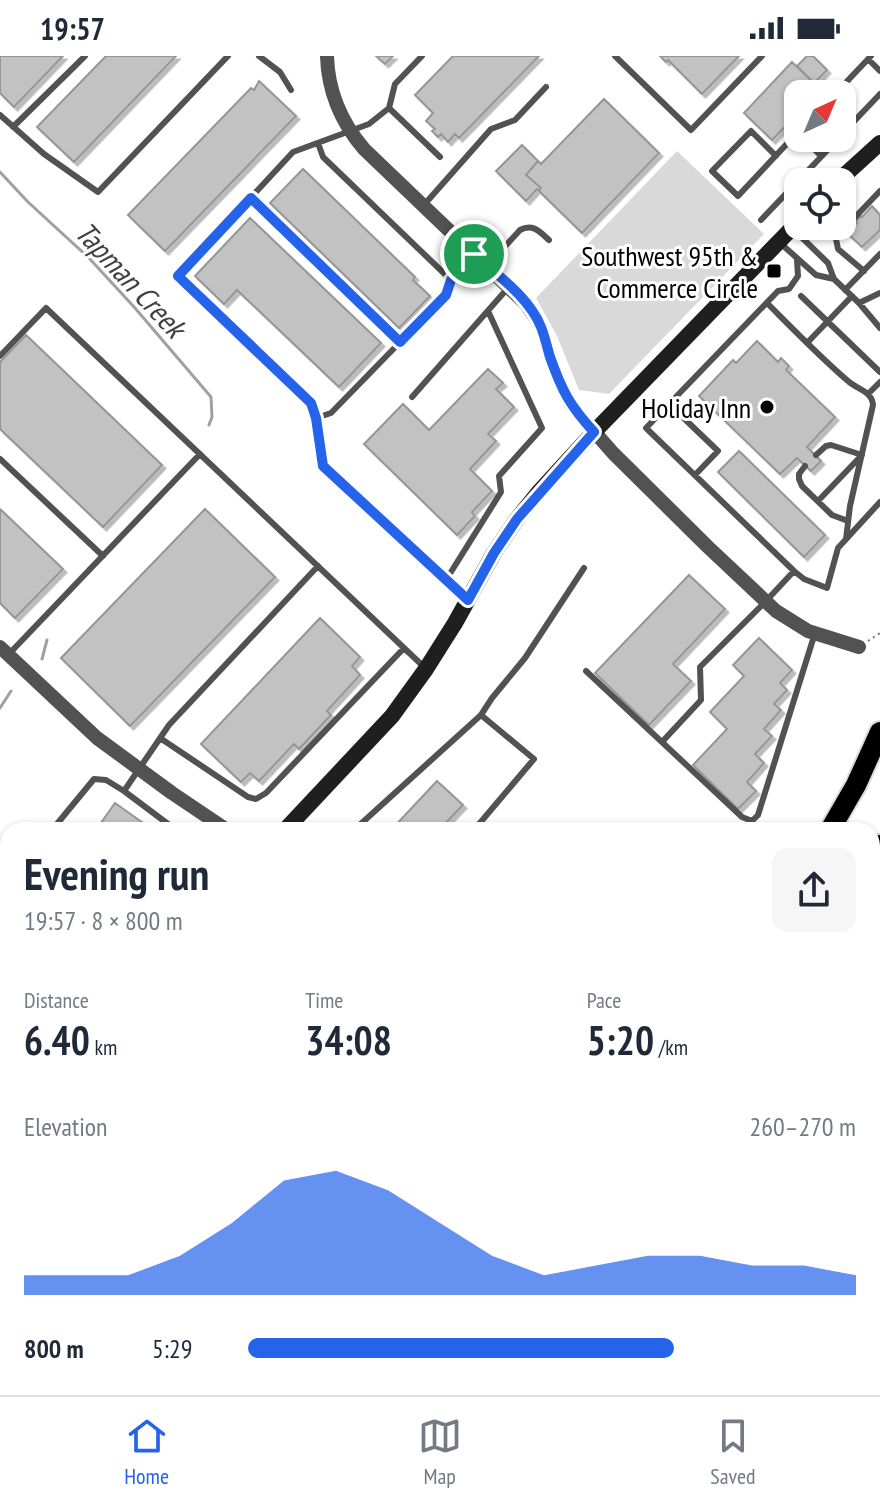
<!DOCTYPE html>
<html lang="en">
<head>
<meta charset="utf-8">
<style>
	:root { --surface:#fff; --page:#f6f6f7; --text:#1f2937; --muted:#747a83; --line:#e0e1e3; --accent:#2563eb }
	body { margin:0; font-family:"PT Sans Narrow",sans-serif; background:var(--page); color:var(--text); height:100vh; display:flex; flex-direction:column; font-size:30px; white-space:nowrap }
	* { box-sizing:border-box; margin:0 }
	p { font-size:26px; color:var(--muted) }
	.icon { flex:none; width:44px; height:44px; fill:none; stroke:currentColor; stroke-width:2; stroke-linecap:round; stroke-linejoin:round }
	.map { position:relative; flex:1; overflow:hidden }
	.drawer { position:absolute; left:0px; top:766px; width:880px; height:574px; display:flex; flex-direction:column; background:var(--surface); border-radius:24px 24px 0 0; box-shadow:0 2px 6px #0004 }
	.drawer>* { flex:none }
	.needle { width:52px; rotate:44deg }
	.tools { position:absolute; left:784px; top:24px; display:grid; gap:16px }
	.tools a { display:grid; place-items:center; width:72px; height:72px; border-radius:16px; background:var(--surface); box-shadow:0 2px 6px #0004; font-size:40px }
	.pin { position:absolute; display:grid; place-items:center; width:68px; height:68px; color:#fff; margin:-34px; border:4px solid #fff; border-radius:50%; box-shadow:0 2px 8px #0007 }
	.round { display:grid; place-items:center; flex:none; width:84px; height:84px; border-radius:16px; background:var(--page) }
	.headline { display:flex; align-items:center; justify-content:space-between; height:136px; padding:0 24px }
	h1 { font-size:44px; font-weight:700; line-height:60px }
	.metrics { display:grid; grid-template-columns:repeat(3,1fr); gap:12px; height:136px; padding:8px 24px }
	.metrics div { display:grid; align-content:center }
	.metrics b { font-size:40px; font-weight:700 }
	.metrics small { font-size:22px; font-weight:400 }
	.metrics p { font-size:22px }
	.chart { height:224px; padding:16px 24px }
	.chart p { display:flex; justify-content:space-between }
	.chart svg { width:100%; height:144px; margin-top:8px; fill:var(--accent); opacity:.7 }
	ul { padding:0 24px; list-style:none; font-size:26px }
	li { display:grid; grid-template-columns:128px 96px 1fr; align-items:center; height:60px }
	li i { height:20px; border-radius:10px; background:var(--accent) }
	.status { display:flex; justify-content:space-between; align-items:center; height:56px; padding:0 40px; background:var(--surface); direction:ltr }
	.status svg { height:22px; fill:currentColor }
	.tabs { display:flex; justify-content:space-around; align-items:center; height:112px; border-top:2px solid var(--line); background:var(--surface); font-size:22px; color:var(--muted) }
	.tabs a { display:grid; justify-items:center; gap:4px }
	.tabs .current { color:var(--accent) }
	.map>svg:first-child { display:block }
	.green { fill:#d9d9d9 }
	.lines { fill:none; stroke-linecap:round; stroke-linejoin:round }
	.stream { stroke:#a0a0a0; stroke-width:3 }
	.building { fill:#c2c2c2; stroke:#969696; stroke-width:2; filter:url(#shadow) }
	.motorway-casing { stroke:#dbdbdb; stroke-width:24 }
	.path { stroke:#747474; stroke-width:2; stroke-dasharray:2 4; stroke-linecap:butt }
	.service { stroke:#525252; stroke-width:6 }
	.minor { stroke:#525252; stroke-width:11 }
	.tertiary { stroke:#525252; stroke-width:14 }
	.secondary { stroke:#1f1f1f; stroke-width:16 }
	.motorway { stroke:#000; stroke-width:20 }
	.route-casing { stroke:#fff; stroke-width:16 }
	.route { stroke:#2563eb; stroke-width:10 }
	.poi-dot { fill:#000; stroke:#fff; stroke-width:3 }
	.labels { text-anchor:middle; dominant-baseline:central; stroke-width:6; stroke-linejoin:round; paint-order:stroke }
	.poi-label { font-size:28px; fill:#000; stroke:#fff; text-anchor:end }
	.water-label { font-size:30px; font-style:italic; fill:#414141; stroke:#fff }
</style>
</head>
<body>
<div class="status"><b>19:57</b><svg viewBox="0 0 49 12"><path d="M0 12V9h3v3zM5 12V6h3v6zM10 12V3h3v9zM15 12V0h3v12zM26 1h20v11H26zM47 4h2v5h-2z"/></svg></div>
<div class="map">
<svg width="880" height="1339" viewBox="0 0 880 1339">
	<defs>
		<filter id="shadow"><feDropShadow dx="3.5" dy="3.5" stdDeviation="0" flood-color="#0004"/></filter>
	</defs>
	<rect width="100%" height="100%" fill="#fff"/>
	<path class="green" d="M677 95 764 178 609 338 579 334 557 280 536 242Z"/>
	<g class="lines">
		<path class="stream" d="M0 116 28 146 89 202 135 252 211 341 212 361 209 369
			M42 603 47 584
			M0 652 11 635"/>
	</g>
	<path class="building" d="M0 0H63L14 51 0 37Z
		M106 0H176L74 106 37 71Z
		M376 0H393L385 8Z
		M453 0H539L459 82 455 78 448 86 441 78 438 81 432 75 435 73 426 65 433 57 415 39Z
		M660 0H739L702 38 668 4 666 6Z
		M807 0H813L827 14 814 27 797 10Z
		M792 6 821 34 816 38H798V57L772 84 744 57Z
		M259 25 296 60 165 195 128 159 251 32 254 34Z
		M604 43 659 97 582 177 539 135 541 132 526 119 538 105 541 108Z
		M522 89 538 105 526 119 541 132 539 135 537 133 526 145 496 115Z
		M303 113 415 221 413 224 430 240 399 272 270 147Z
		M872 150 880 159V174L862 191 847 177 857 167 856 165 861 160 862 161Z
		M250 162 381 287 339 331 237 234 224 248 195 220Z
		M26 279 162 409 103 471 0 373V306Z
		M757 285 778 306 781 302 789 310 786 314 835 361 807 391 821 405 811 415 797 402 780 418 699 340 733 304 736 307Z
		M488 313 503 327 496 333 514 351 488 378 496 385 470 413 492 435 472 456 475 460 457 479 364 388 403 348 429 374Z
		M739 395 825 479 804 501 718 416Z
		M0 453 63 513 15 562 0 547Z
		M205 453 275 521 130 670 61 602Z
		M689 519 725 553 673 608 691 625 649 669 595 617Z
		M320 562 360 601 352 610 360 619 327 655 331 659 299 693 294 688 259 725 250 717 241 726 201 688Z
		M759 582 792 614 780 627 787 634 774 648 781 654 764 673 772 680 755 698 764 707 747 726 756 735 738 753 693 709 727 673 710 656 744 620 733 609Z
		M437 725 463 749 439 774H391Z
		M115 747 153 774H96Z
		M8 897V946L0 940V908Z
		M6 992 8 994V1056L0 1064V998Z
		M872 1133 880 1141 876 1147 880 1151V1309L872 1318Z
		M8 1251V1277L0 1269V1260Z
		M107 1332H247L240 1339H100Z"/>
	<g class="lines">
		<defs>
			<path id="motorway" d="M830 774 856 729 880 676
				M872 797 880 789
				M872 881 880 872
				M872 1004 880 1001
				M348 1339 354 1332
				M430 1339 437 1332"/>
		</defs>
		<use href="#motorway" class="motorway-casing"/>
		<path class="path" d="M868 585 880 577
			M0 1238 8 1229"/>
		<path class="service" d="M259 0 280 16 291 34
			M422 0 395 28 389 52 369 68 293 96 178 220 311 347 316 362 323 410 465 542
			M615 0 691 74 762 0
			M868 3 880 15
			M835 38 871 0
			M389 52 440 101
			M0 59 44 98 98 136 228 0
			M13 71 85 0
			M842 78 880 38
			M803 82 821 100
			M318 87 323 101 451 224
			M776 100 751 75 712 115 738 140 798 76
			M251 142 400 286
			M423 150 491 73 515 64 546 31
			M761 164 839 82
			M793 173 828 207 834 223 859 247 880 237
			M779 186 816 219 834 223
			M797 204 798 220 789 233 778 235 646 372 794 515 804 523 827 532 838 492 880 446
			M487 210 520 174C533 167 540 176 549 184
			M864 215 838 193 836 183 840 177 880 135
			M845 234 880 198
			M801 240 880 316
			M767 247C793 273 820 301 848 325 858 334 872 335 873 349L850 450 846 483
			M859 247 880 272
			M807 287 852 240
			M0 300 46 252 423 610
			M869 337 880 326
			M412 341 507 233
			M669 348 718 395 695 419
			M316 362 331 357 446 239 451 224 474 198
			M816 399 826 390 831 389 862 399 818 445
			M0 403 103 500
			M805 410 799 418V423L802 430 832 459 848 465
			M446 524 501 436 499 420 542 372 488 255
			M8 599 200 398
			M586 615 742 761 752 765 758 759 815 577
			M481 659 492 642 525 602 584 512
			M160 682 248 741 256 743 266 737 404 592
			M662 686 701 644 700 611 766 545 794 515
			M52 774 94 723 106 724 124 735
			M176 774 124 735 169 669 318 510
			M354 774 481 659 534 703 474 774
			M0 837 8 827
			M0 962 8 968
			M0 1093 8 1083"/>
		<path class="minor" d="M872 1024H879"/>
		<path class="tertiary" d="M327 0C328 36 341 66 364 93L526 248 541 270 558 324 571 349 613 397 708 491 776 555 808 575 859 591
			M0 591 97 682 172 737 227 774
			M793 1332 800 1339
			M306 1339 312 1332
			M476 1339 483 1332"/>
		<path class="secondary" d="M837 126 880 87
			M285 774 392 660 426 613 455 567 494 497 517 463 538 437 594 376 798 166
			M0 1151 8 1141"/>
		<use href="#motorway" class="motorway"/>
	</g>
	<g class="lines">
		<defs>
			<path id="route" d="M251 142 400 286 446 239 451 224 474 198C497 219 529 241 541 271 545 281 547 291 550 301 562 335 570 350 594 376L517 463 494 497 468 544 323 410 316 362 311 347 178 220Z"/>
		</defs>
		<use href="#route" class="route-casing"/>
		<use href="#route" class="route"/>
	</g>
	<g class="poi-dot">
		<rect x="766" y="207" width="16" height="16" rx="4"/>
		<circle cx="767" cy="351" r="8"/>
	</g>
	<g class="labels">
		<g class="poi-label">
			<text x="758" y="199">Southwest 95th &amp;<tspan x="758" dy="32">Commerce Circle</tspan></text>
			<text x="751" y="351">Holiday Inn</text>
		</g>
		<g class="water-label">
			<text transform="translate(131 223) rotate(47)">Tapman Creek</text>
		</g>
	</g>
</svg>
<div class="tools">
<a><svg class="needle" viewBox="-14 -14 28 28"><path d="M0-13l5 13h-10z" fill="#e53935"/><path d="M0 13l5-13h-10z" fill="#747a83"/></svg></a>
<a><svg class="icon" aria-label="locate" viewBox="0 0 24 24"><circle cx="12" cy="12" r="6"/><path d="M12 2v4M12 18v4M2 12h4M18 12h4"/></svg></a>
</div>
<div class="pin" style="left:474px;top:198px;background:#1e9e55"><svg class="icon" aria-label="arrive" viewBox="0 0 24 24"><path d="M6 21V4h12l-3 4 3 4H6"/></svg></div>
<section class="drawer">
<div class="headline"><div><h1>Evening run</h1><p>19:57 · 8 × 800 m</p></div><a class="round"><svg class="icon" aria-label="share" viewBox="0 0 24 24"><path d="M12 15V3M7 8l5-5 5 5M5 13v7h14v-7"/></svg></a></div>
<div class="metrics">
<div><p>Distance</p><b>6.40<small> km</small></b></div>
<div><p>Time</p><b>34:08</b></div>
<div><p>Pace</p><b>5:20<small> /km</small></b></div>
</div>
<div class="chart"><p><span>Elevation</span>260–270 m</p>
<svg viewBox="0 0 160 44" preserveAspectRatio="none"><path d="M0 44V38L10 38L20 38L30 32L40 22L50 9L60 6L70 12L80 22L90 32L100 38L110 35L120 32L130 32L140 35L150 35L160 38V44z"/></svg>
</div>
<ul>
<li><b>800 m</b>5:29<i style="width:70%"></i></li>
</ul>
</section>
</div>
<nav class="tabs">
<a class="current"><svg class="icon" aria-label="home" viewBox="0 0 24 24"><path d="M3 11l9-7 9 7M6 9v11h12V9"/></svg>Home</a>
<a><svg class="icon" aria-label="map" viewBox="0 0 24 24"><path d="M3 6l6-2 6 2 6-2v14l-6 2-6-2-6 2zM9 4v14M15 6v14"/></svg>Map</a>
<a><svg class="icon" aria-label="saved" viewBox="0 0 24 24"><path d="M7 4h10v16l-5-4-5 4z"/></svg>Saved</a>
</nav>
</body>
</html>
